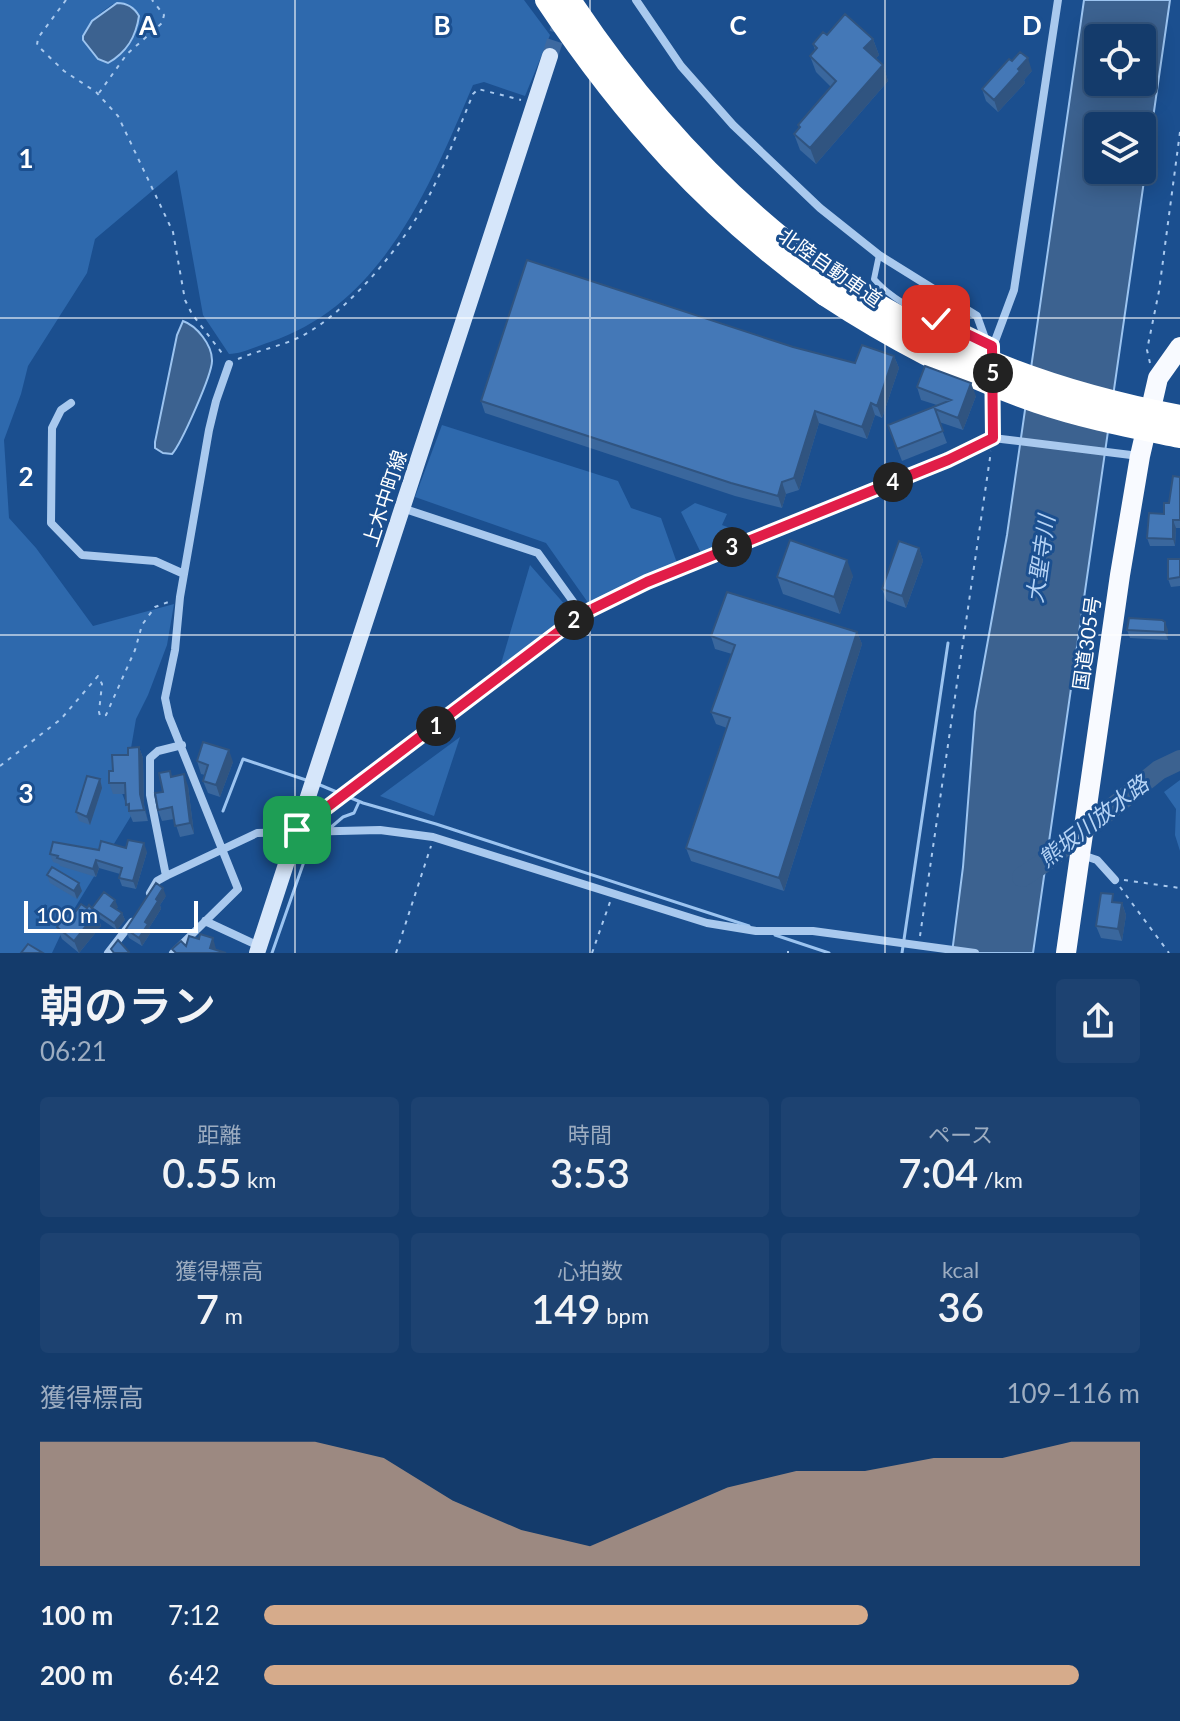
<!DOCTYPE html>
<html lang="ja">
<head>
<meta charset="utf-8">
<style>
	:root { --surface:#143b6b; --page:#1d4271; --text:#f1f3f6; --muted:#9dadc1; --line:#33557e; --accent:#d6ab8b }
	body { margin:0; font-family:Lato,"Noto Sans JP",sans-serif; background:var(--page); color:var(--text); height:100vh; display:flex; flex-direction:column; font-size:30px; white-space:nowrap }
	* { box-sizing:border-box; margin:0 }
	p { font-size:26px; color:var(--muted) }
	.icon { flex:none; width:44px; height:44px; fill:none; stroke:currentColor; stroke-width:2; stroke-linecap:round; stroke-linejoin:round }
	.map { position:relative; height:953px; overflow:hidden }
	.drawer { display:flex; flex-direction:column; background:var(--surface); flex:1 }
	.drawer>* { flex:none }
	.controls { position:absolute; left:1084px; top:24px; display:grid; gap:16px }
	.controls a { display:grid; place-items:center; width:72px; height:72px; border-radius:8px; background:var(--surface); box-shadow:0 4px 20px #0003,0 0 0 2px var(--line); font-size:40px }
	.scale { position:absolute; left:24px; bottom:20px; width:174px; box-sizing:border-box; padding-left:8px; border:4px solid #fff; border-top:0; font-size:22px; line-height:28px; white-space:nowrap; color:#fff; -webkit-text-stroke:6px #1b4f8f; paint-order:stroke }
	.pin { position:absolute; display:grid; place-items:center; width:68px; height:68px; color:#fff; margin:-34px; border-radius:16px; box-shadow:0 4px 12px #0006 }
	.km { position:absolute; width:40px; height:40px; margin:-20px; border-radius:50%; background:#222; color:#fff; font-size:22px; line-height:40px; text-align:center }
	.round { display:grid; place-items:center; flex:none; width:84px; height:84px; border-radius:8px; background:var(--page) }
	.summary { display:flex; align-items:center; justify-content:space-between; height:136px; padding:0 40px }
	h1 { font-size:44px; font-weight:600; line-height:60px }
	.stats { display:grid; grid-template-columns:repeat(3,1fr); gap:12px; height:136px; padding:8px 40px }
	.stats div { display:grid; align-content:center; border-radius:8px; background:var(--page); text-align:center }
	.stats b { font-size:40px; font-weight:600 }
	.stats small { font-size:22px; font-weight:400 }
	.stats p { font-size:22px }
	.chart { height:224px; padding:16px 40px }
	.chart p { display:flex; justify-content:space-between }
	.chart svg { width:100%; height:144px; margin-top:8px; fill:var(--accent); opacity:.7 }
	ul { padding:0 40px; list-style:none; font-size:26px }
	li { display:grid; grid-template-columns:128px 96px 1fr; align-items:center; height:60px }
	li i { height:20px; border-radius:10px; background:var(--accent) }
	.map>svg:first-child { display:block }
	.green { fill:#2e69ad; fill-rule:evenodd }
	.water { fill:#3c6290; stroke:#9cc4f0; stroke-width:2; fill-rule:evenodd }
	.lines { fill:none; stroke-linecap:round; stroke-linejoin:round }
	.stream { stroke:#9cc4f0; stroke-width:3 }
	.river { stroke:#3c6290; stroke-width:20 }
	.secondary-tunnel { stroke:#3d69a0; stroke-width:16; stroke-dasharray:16 8; stroke-linecap:butt }
	.path { stroke:#a9c9ee; stroke-width:2; stroke-dasharray:4 6; stroke-linecap:butt }
	.service { stroke:#a9c9ee; stroke-width:6 }
	.minor { stroke:#a9c9ee; stroke-width:8 }
	.secondary { stroke:#d6e6fa; stroke-width:16 }
	.trunk { stroke:#f8faff; stroke-width:20 }
	.motorway { stroke:#fff; stroke-width:22 }
	.motorway-bridge { stroke:#fff; stroke-width:22 }
	.wall { fill:#3a679d }
	.shaded-wall { fill:#305480 }
	.building { fill:#4478b7; stroke:#305480; stroke-width:2 }
	.route-casing { stroke:#fff; stroke-width:16 }
	.route { stroke:#e11d48; stroke-width:10 }
	.grid { fill:none; stroke:#fff; stroke-width:2; stroke-opacity:0.55 }
	.labels { text-anchor:middle; dominant-baseline:central; stroke-width:6; stroke-linejoin:round; paint-order:stroke }
	.street-label { font-size:20px; fill:#fff; stroke:#1b4f8f }
	.water-label { font-size:22px; font-style:italic; fill:#b5d3f5; stroke:#1b4f8f }
	.grid-label { font-size:26px; text-anchor:middle; font-weight:bold; fill:#fff; stroke:#1b4f8f; stroke-width:6; stroke-linejoin:round; paint-order:stroke }
</style>
</head>
<body>
<div class="map">
<svg width="1180" height="953" viewBox="0 0 1180 953">
	<rect width="100%" height="100%" fill="#1b4f8f"/>
	<path class="green" d="M0 0H524L550 35 525 96 484 82 473 85C430 186 383 304 270 342 257 346 242 354 229 354L203 315 177 170 95 239 87 273 28 366 21 394 4 440 9 518 36 548 93 626 174 604 167 645 148 695 136 719 131 748 114 773 131 816 68 919 52 953H0ZM113 4C153 9 138 35 118 56L98 59 83 40C85 23 100 13 113 4Z
		M442 425 618 481 631 508 661 518 677 563 614 590 589 604 546 543 415 497Z
		M695 503 727 514 722 525 735 530 734 539 701 553 681 512Z
		M530 565 574 615 498 674Z
		M460 737 434 816 380 796Z
		M1180 780V851L1175 835 1176 809 1164 792Z"/>
	<path class="water" d="M1084 0H1170L1033 953H952L963 867 975 712 1007 535ZM1098 38H1142V82H1098ZM1098 126H1142V170H1098Z
		M117 3C127 3 134 7 139 16 136 37 127 52 108 63L98 59 83 40V36L92 21Z
		M183 321C197 326 212 345 212 360 213 373 181 444 172 454L163 453 155 448V442L177 335Z"/>
	<g class="lines">
		<path class="stream" d="M320 785 363 803 436 824 749 926
			M223 811 243 759 309 781
			M330 828 343 817 354 813 359 802
			M775 935 829 953
			M272 953 306 856 324 833
			M902 953 948 643"/>
		<path class="river" d="M1022 877 1045 862 1159 770 1180 760"/>
		<path class="secondary-tunnel" d="M550 56 563 15"/>
		<path class="path" d="M66 0 38 38 37 45 64 71 96 92 118 116 173 232 185 300 192 314 225 357
			M99 93 127 54 162 23 164 15 152 0
			M238 359C259 350 282 346 302 336 349 311 405 243 429 196 446 163 459 128 473 94L478 89 521 100
			M1150 363 1147 350 1159 291 1180 132
			M0 766 61 719 98 676 102 684 99 712 100 716 106 715 135 650 142 625 155 607 171 601
			M317 815 347 793
			M1124 880 1180 888
			M1120 887 1169 953
			M920 936 991 451
			M396 953 431 846
			M592 953 610 902
			M788 953V951"/>
		<path class="service" d="M879 255 874 279C896 305 953 331 986 341"/>
		<path class="minor" d="M636 0 681 66 733 125 820 208 879 255 977 316 986 341 992 346
			M992 349 1014 290 1058 0
			M71 403 61 410 52 428 51 523 82 555 155 561 184 574
			M993 438 994 387
			M402 508 538 553 582 614
			M355 788 582 614 647 582 948 460 993 438 1139 456
			M1082 855 1097 860 1115 880
			M166 876 150 795V758L158 751 182 745
			M150 893 157 881 166 876 257 833 380 830 433 837 707 923 756 931H813L975 953
			M205 921 259 946
			M108 953 132 922
			M173 953 238 889 169 717 165 698 175 650 180 597 209 430 216 401 229 364"/>
		<path class="secondary" d="M257 953 550 56"/>
		<path class="trunk" d="M1066 953 1120 575 1140 456 1158 378 1180 347"/>
		<path class="motorway" d="M546 0C625 119 709 211 825 295
			M570 0C642 109 729 204 836 279"/>
		<path class="motorway-bridge" d="M836 279C950 352 1048 391 1180 416
			M825 295C892 339 961 376 1037 402 1084 418 1132 427 1180 437"/>
	</g>
	<path class="wall" d="M827 35 873 39 879 55 876 58 883 65 888 81 816 164 800 150 794 134 799 128 798 125 831 87 816 72 810 56 815 50 813 44Z
		M1032 71 1024 80 1025 83 998 112 986 101 982 89Z
		M793 347 855 363 894 356 899 368 882 418 875 415 867 439 819 423 799 490 786 494 782 508 735 496 485 413 481 401Z
		M917 387 976 396 963 430 939 422 947 443 902 461 888 425 937 405 921 400Z
		M1180 477V528H1176L1175 546H1150L1147 538 1164 514Z
		M919 548 923 561 906 608 887 601 882 589Z
		M1180 559V586L1171 587 1168 579Z
		M853 576 840 614 783 594 777 577Z
		M1127 630H1168V640L1130 638Z
		M857 632 862 644 784 891 691 861 686 848 727 728 716 724 711 712 732 654 715 649 711 636Z
		M139 747 143 758 144 805 148 821 133 822 126 805V794H113L109 783 113 771 128 755Z
		M197 761 233 762 220 797 208 793 203 781 205 775 201 774Z
		M172 777 188 786 194 834 180 837 174 819 162 821 158 810 163 792Z
		M100 779 102 788 90 825 79 821 76 812Z
		M126 848 147 852 136 889 122 886 119 878 120 874 99 868 96 877 60 866 59 864 53 862 50 854Z
		M47 875 82 891 77 899 50 883Z
		M166 896 160 905 161 909 149 928 151 932 142 946 129 938 126 929Z
		M1116 902 1122 903 1126 915 1122 941 1101 938 1096 926Z
		M118 907 116 909 122 913 125 920 117 930 98 917 101 926 79 953 62 939 57 927 87 908 92 909Z"/>
	<path class="shaded-wall" d="M873 39 879 55 870 65 864 48Z
		M1028 58 1032 71 1024 80 1025 83 998 112 994 100Z
		M883 65 888 81 816 164 810 148Z
		M894 356 899 368 882 418 877 406Z
		M971 383 976 396 963 430 958 418Z
		M871 403 875 415 867 439 862 427Z
		M815 411 819 423 799 490 794 478Z
		M782 482 786 494 782 508 778 496Z
		M1173 520 1176 528 1175 546 1173 539Z
		M919 548 923 561 906 608 902 596Z
		M847 560 853 576 840 614 834 597Z
		M1165 622 1168 630V640L1165 632Z
		M857 632 862 644 784 891 779 878Z
		M139 747 143 758 144 805 148 821 140 794Z
		M229 750 233 762 220 797 216 785Z
		M184 774 188 786 194 834 190 823Z
		M100 779 102 788 90 825 87 817Z
		M144 843 147 852 136 889 133 881Z
		M96 860 99 868 96 877 93 869Z
		M79 883 82 891 77 899 74 891Z
		M163 888 166 896 160 905 161 909 149 928 151 932 142 946 139 938 156 899Z
		M115 900 118 907 114 913 111 906Z
		M1122 903 1126 915 1122 941 1118 929Z
		M96 913 101 926 79 953 74 941Z
		M122 913 125 920 117 930 114 923Z
		M213 938 216 949 215 953 210 948Z"/>
	<path class="building" d="M845 14 873 39 864 48 883 65 810 148 794 134 800 127 798 125 836 81 810 56 817 48 813 44 823 32 827 35Z
		M1020 52 1028 58 1018 69 1020 71 994 100 982 89 1009 59 1012 61Z
		M527 260 793 347 855 363 862 345 894 356 877 406 871 403 862 427 815 411 794 478 782 482 778 496 731 483 481 401Z
		M925 366 971 383 958 418 935 409 943 431 897 449 888 425 951 400 917 387Z
		M1173 476 1180 477V520H1173V539L1147 538 1149 513 1164 514V503H1169Z
		M790 540 847 560 834 597 777 577Z
		M899 541 919 548 902 596 882 589Z
		M1168 559H1180V577L1168 579Z
		M727 592 857 632 779 878 686 848 730 718 711 712 735 645 711 636Z
		M1129 618 1162 620 1165 622V632L1127 630Z
		M203 742 229 750 216 785 203 781 208 765 197 761Z
		M139 747 140 794 144 810 129 811V804L126 805 125 783H109V771H113L112 755H128V748Z
		M170 771 171 777 184 774 190 823 175 826 172 807 158 810 155 793 163 792 159 773Z
		M87 776 100 779 87 817 76 812Z
		M128 840 144 843 133 881 119 878 122 868 96 860 93 869 57 858 58 856 50 854 53 842 99 850 101 841 126 848Z
		M52 867 79 883 74 891 47 875Z
		M156 883 163 888 156 899 158 901 145 922 148 924 139 938 126 929Z
		M104 892 115 900 111 906 122 913 114 923 92 908Z
		M1101 893 1113 894 1112 902 1122 903 1118 929 1096 926Z
		M81 904 87 908 89 905 96 913 74 941 57 927 72 908 76 911Z
		M200 934 213 938 210 948 226 953H176L172 949 181 941 186 946 189 936 199 939Z
		M118 940 129 952 128 953H114L111 949Z
		M28 944 43 953H21Z"/>
	<g class="lines">
		<defs>
			<path id="route" d="M297 830 582 614 647 582 948 460 993 438 992 346 936 319"/>
		</defs>
		<use href="#route" class="route-casing"/>
		<use href="#route" class="route"/>
	</g>
	<path class="grid" d="M295 0V953M590 0V953M885 0V953M0 318H1180M0 635H1180"/>
	<g class="labels">
		<g class="street-label">
			<text transform="translate(831 267) rotate(35)">北陸自動車道</text>
			<text transform="translate(384 498) rotate(-72)">上木中町線</text>
			<text transform="translate(1086 643) rotate(-82)">国道305号</text>
		</g>
		<g class="water-label">
			<text transform="translate(1040 559) rotate(-82)">大聖寺川</text>
			<text transform="translate(1093 821) rotate(-38)">熊坂川放水路</text>
		</g>
	</g>
	<g class="grid-label">
		<text x="148" y="35">A</text>
		<text x="442" y="35">B</text>
		<text x="738" y="35">C</text>
		<text x="1032" y="35">D</text>
		<text x="26" y="168">1</text>
		<text x="26" y="486">2</text>
		<text x="26" y="803">3</text>
	</g>
</svg>
<div class="controls">
<a><svg class="icon" aria-label="locate" viewBox="0 0 24 24"><circle cx="12" cy="12" r="6"/><path d="M12 2v4M12 18v4M2 12h4M18 12h4"/></svg></a>
<a><svg class="icon" aria-label="layers" viewBox="0 0 24 24"><path d="M12 4l9 5-9 5-9-5zM3 14l9 5 9-5"/></svg></a>
</div>
<div class="scale">100 m</div>
<div class="pin" style="left:297px;top:830px;background:#1e9e55"><svg class="icon" aria-label="arrive" viewBox="0 0 24 24"><path d="M6 21V4h12l-3 4 3 4H6"/></svg></div>
<div class="pin" style="left:936px;top:319px;background:#d93025"><svg class="icon" aria-label="check" viewBox="0 0 24 24"><path d="M5 12l5 5 9-10"/></svg></div>
<b class="km" style="left:436px;top:726px">1</b>
<b class="km" style="left:574px;top:620px">2</b>
<b class="km" style="left:732px;top:547px">3</b>
<b class="km" style="left:893px;top:482px">4</b>
<b class="km" style="left:993px;top:373px">5</b>
</div>
<section class="drawer">
<div class="summary"><div><h1>朝のラン</h1><p>06:21</p></div><a class="round"><svg class="icon" aria-label="share" viewBox="0 0 24 24"><path d="M12 15V3M7 8l5-5 5 5M5 13v7h14v-7"/></svg></a></div>
<div class="stats">
<div><p>距離</p><b>0.55<small> km</small></b></div>
<div><p>時間</p><b>3:53</b></div>
<div><p>ペース</p><b>7:04<small> /km</small></b></div>
</div>
<div class="stats">
<div><p>獲得標高</p><b>7<small> m</small></b></div>
<div><p>心拍数</p><b>149<small> bpm</small></b></div>
<div><p>kcal</p><b>36</b></div>
</div>
<div class="chart"><p><span>獲得標高</span>109–116 m</p>
<svg viewBox="0 0 160 44" preserveAspectRatio="none"><path d="M0 44V6L10 6L20 6L30 6L40 6L50 11L60 24L70 33L80 38L90 29L100 20L110 15L120 15L130 11L140 11L150 6L160 6V44z"/></svg>
</div>
<ul>
<li><b>100 m</b>7:12<i style="width:69%"></i></li>
<li><b>200 m</b>6:42<i style="width:93%"></i></li>
</ul>
</section>
</body>
</html>
